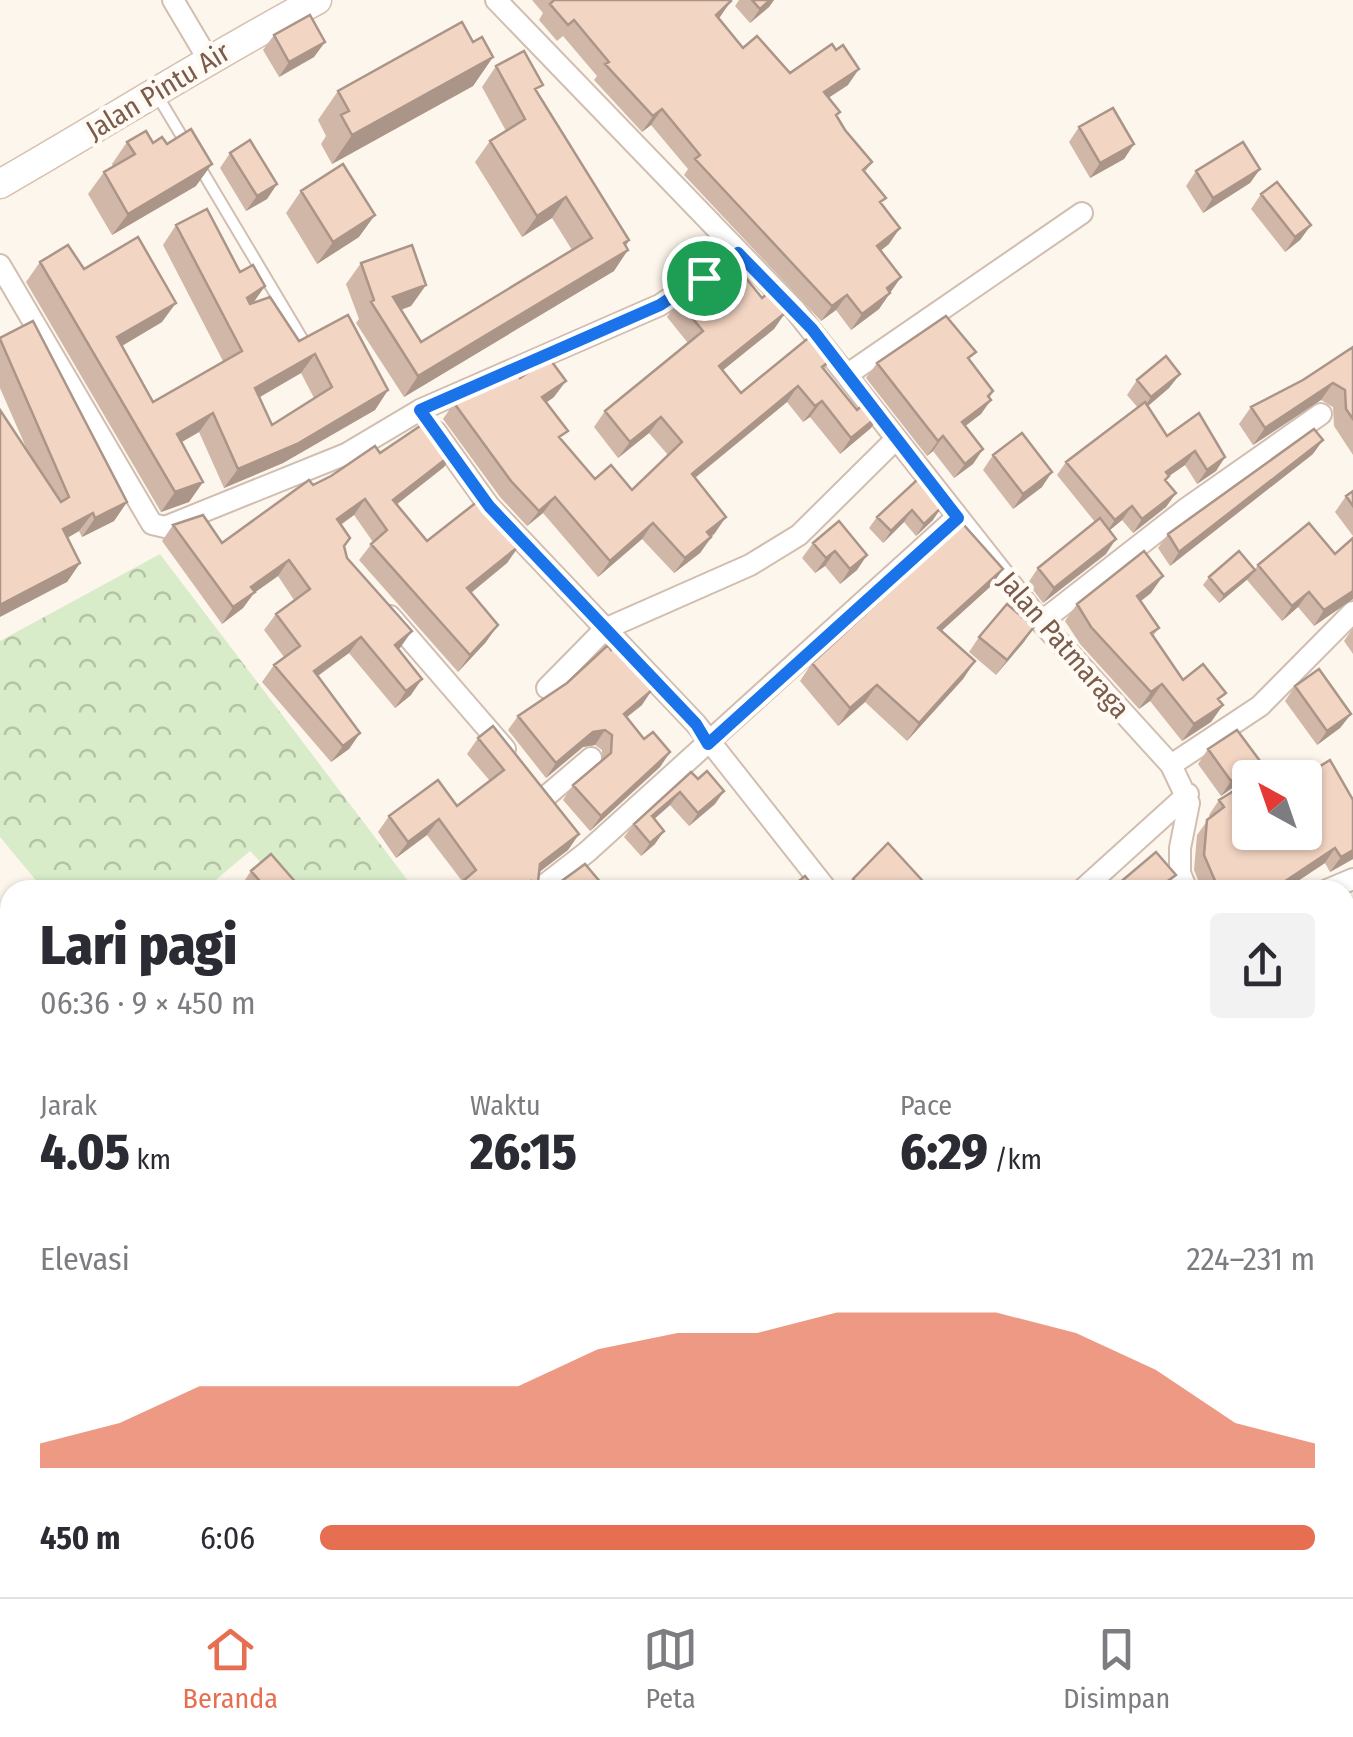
<!DOCTYPE html>
<html lang="id">
<head>
<meta charset="utf-8">
<style>
	:root { --surface:#fff; --page:#f2f2f3; --text:#2b2b33; --muted:#7c7c81; --line:#e1e1e2; --accent:#e76f51 }
	body { margin:0; font-family:"Fira Sans Condensed",sans-serif; background:var(--page); color:var(--text); height:100vh; display:flex; flex-direction:column; font-size:38px; white-space:nowrap }
	* { box-sizing:border-box; margin:0 }
	p { font-size:32px; color:var(--muted) }
	.icon { flex:none; width:55px; height:55px; fill:none; stroke:currentColor; stroke-width:2; stroke-linecap:round; stroke-linejoin:round }
	.map { position:relative; flex:1; overflow:hidden }
	.panel { position:absolute; left:0px; top:880px; width:1355px; height:718px; display:flex; flex-direction:column; background:var(--surface); border-radius:30px 30px 0 0; box-shadow:0 2px 8px #0004 }
	.panel>* { flex:none }
	.needle { width:65px; rotate:320deg }
	.tools { position:absolute; left:1232px; top:760px; display:grid; gap:20px }
	.tools a { display:grid; place-items:center; width:90px; height:90px; border-radius:10px; background:var(--surface); box-shadow:0 2px 8px #0004; font-size:50px }
	.pin { position:absolute; display:grid; place-items:center; width:85px; height:85px; color:#fff; margin:-42px; border:5px solid #fff; border-radius:50%; box-shadow:0 2px 10px #0007 }
	.round { display:grid; place-items:center; flex:none; width:105px; height:105px; border-radius:10px; background:var(--page) }
	.summary { display:flex; align-items:center; justify-content:space-between; height:170px; padding:0 40px }
	h1 { font-size:55px; font-weight:800; line-height:75px }
	.figures { display:grid; grid-template-columns:repeat(3,1fr); gap:15px; height:170px; padding:10px 40px }
	.figures div { display:grid; align-content:center }
	.figures b { font-size:50px; font-weight:800 }
	.figures small { font-size:28px; font-weight:400 }
	.figures p { font-size:28px }
	.chart { height:280px; padding:20px 40px }
	.chart p { display:flex; justify-content:space-between }
	.chart svg { width:100%; height:180px; margin-top:10px; fill:var(--accent); opacity:.7 }
	ul { padding:0 40px; list-style:none; font-size:32px }
	li { display:grid; grid-template-columns:160px 120px 1fr; align-items:center; height:75px }
	li i { height:25px; border-radius:12px; background:var(--accent) }
	.tab-bar { display:flex; justify-content:space-around; align-items:center; height:140px; border-top:2px solid var(--line); background:var(--surface); font-size:28px; color:var(--muted) }
	.tab-bar a { display:grid; justify-items:center; gap:5px }
	.tab-bar .selected { color:var(--accent) }
	.map>svg:first-child { display:block }
	.forest { fill:url(#forest-crowns) }
	.lines { fill:none; stroke-linecap:round; stroke-linejoin:round }
	.lane-casing { stroke:#d1beb0; stroke-width:14 }
	.street-casing { stroke:#d1beb0; stroke-width:24 }
	.secondary-casing { stroke:#d6c0b0; stroke-width:31 }
	.lane { stroke:#fff; stroke-width:10 }
	.street { stroke:#fff; stroke-width:20 }
	.secondary { stroke:#fff; stroke-width:28 }
	.wall { fill:#d1b7a8; fill-rule:evenodd }
	.shaded-wall { fill:#aa9588 }
	.building { fill:#f3d5c3; stroke:#aa9588; stroke-width:2.5; fill-rule:evenodd }
	.route-casing { stroke:#fff; stroke-width:20 }
	.route { stroke:#1a73e8; stroke-width:12 }
	.labels { text-anchor:middle; dominant-baseline:central; stroke-width:9; stroke-linejoin:round; paint-order:stroke }
	.street-label { font-size:28px; fill:#7a5c4d; stroke:#fffaf3 }
</style>
</head>
<body>
<div class="map">
<svg width="1353" height="1597" viewBox="0 0 1353 1597">
	<defs>
		<pattern id="forest-crowns" width="20" height="18" patternUnits="userSpaceOnUse" patternTransform="scale(2.5)"><rect width="20" height="18" fill="#d8ecc9"/><path d="M2 6a3 3 0 1 1 6 0M12 15a3 3 0 1 1 6 0" fill="none" stroke="#b4c2a5"/></pattern>
	</defs>
	<rect width="100%" height="100%" fill="#fdf6ec"/>
	<path class="forest" d="M160 554 415 890H287L250 851 204 890H44L0 837V641Z"/>
	<g class="lines">
		<defs>
			<path id="lane" d="M157 95 187 145
				M198 164 304 342"/>
			<path id="street" d="M173 0 208 59
				M496 0 795 310 1041 622 1171 765 1189 803 1180 848V873L1187 890
				M0 265 152 524 165 527 346 454 420 410 660 305 738 253
				M848 374 1082 213
				M436 432 489 506 696 724 827 890
				M390 616 505 749
				M1041 622 1187 508 1321 414
				M547 688 605 629 750 565 799 535 896 439
				M1171 765 1260 706 1353 612
				M544 798 591 758
				M538 890 587 852 957 517
				M1082 890 1188 794
				M1327 890 1353 879
				M0 971 10 960
				M0 1197 10 1210
				M41 1588V1597
				M211 1588V1597
				M363 1588 364 1597
				M517 1588V1597
				M742 1597 744 1588
				M872 1597 873 1588
				M1159 1597 1162 1588"/>
			<path id="secondary" d="M0 184C106 123 209 58 317 0
				M0 1430 10 1431
				M1012 1588 1077 1597"/>
		</defs>
		<use href="#lane" class="lane-casing"/>
		<use href="#street" class="street-casing"/>
		<use href="#secondary" class="secondary-casing"/>
		<use href="#lane" class="lane"/>
		<use href="#street" class="street"/>
		<use href="#secondary" class="secondary"/>
	</g>
	<path class="wall" d="M532 0H730L719 18 743 48 790 73 848 85 828 98 845 130 872 162 865 172 881 204 889 244 880 251 901 277 879 309 851 330 836 310 821 321 684 175 688 169 651 125 642 132 594 80 597 76 563 36 557 41 539 20 543 13Z
		M739 0H774L769 7 750 23 735 6Z
		M274 35 325 42 314 57 279 77 263 50Z
		M473 42 493 57 473 86 332 164 321 144 326 136 318 120 338 91Z
		M496 66 537 93 629 240 614 271 404 397 356 323 359 319 346 284 361 263 426 285 411 306 401 310 421 342 572 250 552 218 522 237 475 162 490 141 506 131 482 87Z
		M1079 127 1134 144 1124 159 1090 178 1069 142Z
		M127 142 167 144 196 186 112 235 88 194 104 172 113 167 112 164Z
		M230 153 277 184 267 199 246 211 220 168Z
		M1260 169 1250 183 1203 213 1186 186 1196 171Z
		M301 191 359 237 317 264 286 213Z
		M1261 194 1311 225 1300 240 1285 252 1251 209Z
		M176 225 240 272 265 286 253 303 299 341 388 390 375 410 283 463 224 488 199 432 181 442 203 482 189 502 161 512 26 282 40 262 84 269 162 322 122 346 153 402 223 361 163 245ZM301 373 314 398 272 425 259 397Z
		M744 276 762 298 785 313 774 329 722 371 741 393 832 359 824 369 871 428 840 454 810 417 803 422 787 402 695 478 715 533 700 553 674 573 642 539 598 577 543 513 527 526 500 497 443 419 454 403 520 378 554 397 546 403 561 440 595 479 632 490 668 455 649 433 618 458 594 427 605 411 688 343 667 317 678 301Z
		M0 338 127 502 114 521 82 537 79 531 67 538 80 563 67 582 28 452 0 388Z
		M1353 347V455L1334 426 1333 407 1321 400 1253 445 1239 424 1251 407 1303 380Z
		M970 361 993 391 981 414 965 426 983 449 973 464 954 478 933 451 927 456 866 378 877 363Z
		M1180 374 1169 388 1148 406 1167 436 1225 457 1216 471 1197 484 1185 465 1169 476 1166 481 1176 493 1166 507 1133 533 1122 520 1109 531 1106 554 1043 603 1028 583 1038 568 1095 522 1057 475 1066 462 1138 408 1127 395 1137 380Z
		M380 453 444 467 397 504 427 541 511 520 505 529 519 546 507 563 471 593 486 642 458 672 359 560 373 542 354 515 341 525 347 558 412 631 398 649 411 695 395 708 349 653 318 676 360 733 349 749 331 762 262 682 274 665 284 657 264 630 276 614 294 600 278 576 254 593 243 608 222 624 162 541 173 525 222 543 313 485Z
		M1313 454 1170 566 1158 548 1168 534Z
		M993 455 1042 487 1013 509 983 470Z
		M918 479 933 520 916 536 904 522 883 543 869 528 877 517Z
		M1353 491V536L1335 512 1346 496Z
		M1353 538V599L1314 626 1298 607 1282 621 1247 580 1249 578 1219 603 1203 585 1209 577 1255 569 1258 565 1335 554Z
		M813 543 867 555 857 570 840 584 825 566 815 573 802 558Z
		M1003 569 991 586 941 631 975 661 963 679 907 741 865 702 838 726 800 681 812 663Z
		M1151 593 1141 601 1159 628 1153 636 1183 680 1220 701 1223 705 1211 722 1182 741 1150 701 1139 709 1080 644 1065 621 1077 604Z
		M1034 627 996 675 969 652 979 637Z
		M1353 628V654L1344 641Z
		M1295 686 1351 714 1340 728 1317 745 1285 701Z
		M642 705 627 717 644 739 670 752 660 767 590 831 563 800 573 785 601 761 602 750 595 745 583 747 546 778 508 730 518 716Z
		M478 738 579 834 568 850 539 872 538 882 552 888 607 890H454L462 881 427 835 396 858 378 832 389 816 457 806 490 781 467 754Z
		M1208 749 1250 775 1221 796 1198 764Z
		M698 779 724 791 715 804 689 826 670 805 654 819 655 844 641 856 624 837 634 824Z
		M1219 800 1250 832 1353 800V859L1330 872 1325 863 1286 889 1287 890H1202L1194 870 1197 835 1210 817 1209 815Z
		M251 871 294 890H238Z
		M853 879 931 890H845Z
		M1345 904 1353 909V1002L1346 1007Z
		M1353 1362V1428L1345 1426V1376Z
		M1349 1503 1353 1597H1212L1213 1593 1192 1588H1345V1509Z
		M225 1588H301L299 1597H224Z
		M380 1588H510L511 1597H462V1594L440 1597H382Z
		M528 1588H573L572 1597H530Z"/>
	<path class="shaded-wall" d="M770 0H774L769 7 750 23 760 9Z
		M731 1 720 17 705 30 716 15Z
		M325 42 314 57 279 77 289 62Z
		M493 57 473 86 332 164 352 135Z
		M859 69 848 85 813 108 824 92Z
		M662 109 651 125 642 132 653 116Z
		M1134 144 1124 159 1090 178 1100 163Z
		M212 164 196 186 112 235 128 214Z
		M1260 169 1250 183 1203 213 1213 198Z
		M277 184 267 199 246 211 257 196Z
		M566 197 552 218 522 237 537 216Z
		M375 215 359 237 317 264 333 242Z
		M1311 225 1300 240 1285 252 1295 237Z
		M900 228 889 244 866 262 877 246Z
		M629 240 617 257 628 250 614 271 404 397 418 376Z
		M755 261 744 277 741 272Z
		M901 277 890 293 887 288Z
		M426 285 411 306 380 317 393 297Z
		M265 286 251 306 247 298Z
		M890 293 879 309 851 330 862 314Z
		M847 295 836 310 821 321 832 306Z
		M176 303 162 322 103 357 117 337Z
		M785 313 774 329 708 382 719 366Z
		M315 354 301 373 241 408 255 388Z
		M1180 374 1169 388 1141 412 1151 397Z
		M566 381 554 397 531 413 542 397Z
		M1333 383 1321 400 1253 445 1265 428Z
		M798 386 787 402 680 490 692 474Z
		M388 390 375 410 283 463 224 488 238 469Z
		M993 391 984 405 991 400 981 414 951 437 962 422Z
		M822 401 810 417 803 422 815 406Z
		M213 413 199 432 163 453 177 434Z
		M882 413 871 428 840 454 851 438Z
		M661 417 649 433 618 458 630 442Z
		M943 436 933 451 927 456 938 441Z
		M1323 440 1313 454 1170 566 1179 552Z
		M983 449 973 464 954 478 965 464Z
		M456 451 444 467 382 516 393 500Z
		M1195 451 1185 465 1169 476 1160 490 1166 472Z
		M1225 457 1216 471 1197 484 1207 470Z
		M1052 472 1042 487 1013 509 1023 494Z
		M203 482 189 502 161 512 175 492Z
		M1176 493 1166 507 1133 533 1142 519Z
		M555 497 543 513 527 526 539 511Z
		M365 499 354 515 325 535 337 519Z
		M127 502 114 521 82 537 95 518Z
		M1132 506 1122 520 1105 534 1115 520Z
		M941 508 933 520 916 536 924 524Z
		M912 510 904 522 883 543 891 531Z
		M93 513 79 531 50 548 63 529Z
		M726 517 715 533 696 548 707 532Z
		M653 523 642 539 598 577 610 561Z
		M711 537 700 553 674 573 685 558Z
		M1116 539 1106 554 1043 603 1054 588Z
		M519 546 507 563 456 605 467 588Z
		M835 551 825 566 815 573 826 558Z
		M867 555 857 570 840 584 850 569Z
		M289 560 278 576 254 593 243 608 222 624 233 607 251 587Z
		M80 563 67 582 0 617V605Z
		M1003 569 991 586 926 645 938 628Z
		M1254 571 1249 578 1219 603 1224 595Z
		M1163 576 1151 593 1125 613 1137 596Z
		M1353 591V599L1314 626 1324 610Z
		M1309 592 1298 607 1282 621 1292 606Z
		M498 625 486 642 458 672 470 655Z
		M1034 627 1024 642 996 675 1007 660Z
		M412 631 400 648 383 662 395 645Z
		M361 637 349 653 302 687 314 671Z
		M975 661 963 679 907 741 919 723Z
		M422 679 411 695 395 708 406 691Z
		M1162 684 1150 701 1139 709 1151 692Z
		M877 685 865 702 838 726 850 708Z
		M652 690 642 705 613 728 624 714Z
		M1223 705 1211 722 1182 741 1194 724Z
		M1351 714 1340 728 1317 745 1327 731Z
		M605 730 595 745 583 747 546 778 556 763 593 732Z
		M360 733 349 749 331 762 343 746Z
		M670 752 660 767 590 831 601 816Z
		M1260 761 1250 775 1221 796 1231 781Z
		M724 791 715 804 689 826 698 813Z
		M680 792 670 805 643 829 652 816Z
		M439 819 427 835 396 858 408 842Z
		M664 831 655 844 641 856 650 843Z
		M579 834 568 850 529 880 540 864Z
		M1335 848 1325 863 1284 890V882Z
		M1353 850V859L1330 872 1341 857Z
		M1345 1310 1353 1311V1328L1345 1327Z
		M1350 1404H1353V1428L1345 1426V1411Z
		M234 1588H245L253 1589 247 1597H227Z
		M436 1588H466L462 1594 429 1597Z
		M1192 1588H1217L1213 1593Z"/>
	<path class="building" d="M554 0H730L731 1 716 15 743 48 757 36 790 73 832 44 836 50 843 45 859 69 824 92 840 112 836 115 845 130 872 162 863 170 886 198 880 202 900 228 877 246 901 277 887 288 890 293 862 314 847 295 832 306 695 159 700 155 662 109 653 116 605 64 609 62 574 20 568 25 550 4Z
		M752 0H770L760 9Z
		M310 15 325 42 289 62 274 35Z
		M462 22 473 42 482 37 493 57 352 135 341 115 349 111 338 91Z
		M524 51 543 85 535 89 629 240 624 243 628 250 418 376 371 302 374 300 361 263 412 245 426 285 393 297 421 342 592 238 566 197 537 216 490 141 525 119 496 66Z
		M1113 108 1134 144 1100 163 1079 127Z
		M191 129 212 164 128 214 104 172 135 154 127 142 146 131 153 143 162 137 167 144Z
		M250 140 277 184 257 196 230 153Z
		M1243 142 1260 169 1213 198 1196 171Z
		M343 164 375 215 333 242 301 191Z
		M1277 182 1311 225 1295 237 1261 194Z
		M207 209 240 272 253 265 265 286 247 298 250 304 270 297 299 341 348 315 388 390 297 444 238 469 213 413 177 434 203 482 175 492 40 262 68 245 84 269 138 237 176 303 117 337 153 402 242 351 176 225ZM315 354 332 387 272 425 255 388Z
		M748 254 755 261 741 272 762 298 768 293 785 313 719 366 741 393 812 335 832 359 822 367 857 410 871 398 882 413 851 438 822 401 815 406 798 386 692 474 726 517 707 532 711 537 685 558 653 523 610 561 555 497 539 511 511 481 454 403 516 372 520 378 549 358 566 381 542 397 568 431 559 437 595 479 611 465 632 490 682 442 661 417 630 442 605 411 703 331 678 301Z
		M946 316 976 352 968 358 993 391 988 396 991 400 962 422 983 449 965 464 943 436 938 441 877 363Z
		M33 321 127 502 95 518 93 513 63 529 80 563 0 605V410L61 502 69 497 0 339V338Z
		M1353 347V419L1346 409 1345 390 1333 383 1265 428 1251 407 1303 380Z
		M1166 356 1180 374 1151 397 1137 380Z
		M1145 402 1167 436 1199 413 1225 457 1207 470 1195 451 1166 472 1169 476 1165 480 1176 493 1142 519 1132 506 1115 520 1066 462Z
		M432 418 456 451 393 500 427 541 487 494 511 520 503 527 519 546 467 588 498 625 470 655 371 544 387 530 365 499 337 519 350 538 344 546 347 558 412 631 395 645 422 679 406 691 361 637 314 671 360 733 343 746 274 665 300 646 276 614 310 589 289 560 251 587 255 592 233 607 173 525 203 515 222 543 309 480 313 485 331 476 375 446 380 453Z
		M1314 429 1323 440 1179 552 1168 534Z
		M1022 433 1052 472 1023 494 993 455Z
		M918 479 941 508 924 524 912 510 891 531 877 517Z
		M1353 491V506L1346 496Z
		M1100 518 1116 539 1054 588 1038 568Z
		M839 521 867 555 850 569 835 551 826 558 813 543Z
		M1309 523 1335 554 1353 538V591L1324 610 1309 592 1292 606 1258 565Z
		M963 524 1003 569 938 628 975 661 919 723 877 685 850 708 812 663Z
		M1144 551 1163 576 1137 596 1159 628 1151 633 1183 680 1203 664 1226 693 1218 699 1223 705 1194 724 1162 684 1151 692 1091 627 1077 604Z
		M1239 551 1255 570 1224 595 1209 577Z
		M1007 604 1034 627 1007 660 979 637Z
		M619 644 652 690 624 714 644 739 653 732 670 752 601 816 573 785 611 753 612 735 605 730 593 732 556 763 518 716 567 683 608 645 611 650Z
		M1319 669 1351 714 1327 731 1295 686Z
		M493 726 579 834 540 864 538 882 552 888 585 864 607 890H538L531 881 520 890H458L456 887 476 870 439 819 408 842 389 816 438 780 457 806 504 770 478 738Z
		M1237 730 1260 761 1231 781 1208 749Z
		M1330 760 1353 800V850L1341 857 1335 848 1284 882 1287 890H1219L1204 855 1207 820 1224 807 1219 800 1245 784 1250 792V832H1305V778H1301Z
		M707 771 724 791 698 813 680 792 652 816 664 831 650 843 634 824 691 772 698 779Z
		M888 843 931 890H863L853 879Z
		M1156 852 1176 875 1169 880 1176 890H1111Z
		M271 854 298 885 293 889 294 890H260L264 886 251 871Z
		M805 876 816 890H788Z
		M218 884 223 890H211Z
		M1348 902 1353 909V979L1345 968V904Z
		M1345 1175 1353 1177V1311L1345 1310Z
		M1349 1503 1353 1504V1597H1229L1219 1595 1221 1588H1345V1518Z
		M245 1588H301L299 1597H252L253 1589Z
		M395 1588H441L440 1597H396Z
		M473 1588H510L511 1597H473Z
		M540 1588H573L572 1597 535 1596Z"/>
	<g class="lines">
		<defs>
			<path id="route" d="M738 253 812 329 958 518 708 744 696 724 489 506 420 410 660 305Z"/>
		</defs>
		<use href="#route" class="route-casing"/>
		<use href="#route" class="route"/>
	</g>
	<g class="labels">
		<g class="street-label">
			<text transform="translate(158 91) rotate(-31)">Jalan Pintu Air</text>
			<text transform="translate(1064 645) rotate(49)">Jalan Patmaraga</text>
		</g>
	</g>
</svg>
<div class="tools">
<a><svg class="needle" viewBox="-14 -14 28 28"><path d="M0-13l5 13h-10z" fill="#e53935"/><path d="M0 13l5-13h-10z" fill="#7c7c81"/></svg></a>
</div>
<div class="pin" style="left:704px;top:278px;background:#1e9e55"><svg class="icon" aria-label="arrive" viewBox="0 0 24 24"><path d="M6 21V4h12l-3 4 3 4H6"/></svg></div>
<section class="panel">
<div class="summary"><div><h1>Lari pagi</h1><p>06:36 · 9 × 450 m</p></div><a class="round"><svg class="icon" aria-label="share" viewBox="0 0 24 24"><path d="M12 15V3M7 8l5-5 5 5M5 13v7h14v-7"/></svg></a></div>
<div class="figures">
<div><p>Jarak</p><b>4.05<small> km</small></b></div>
<div><p>Waktu</p><b>26:15</b></div>
<div><p>Pace</p><b>6:29<small> /km</small></b></div>
</div>
<div class="chart"><p><span>Elevasi</span>224–231 m</p>
<svg viewBox="0 0 160 44" preserveAspectRatio="none"><path d="M0 44V38L10 33L20 24L30 24L40 24L50 24L60 24L70 15L80 11L90 11L100 6L110 6L120 6L130 11L140 20L150 33L160 38V44z"/></svg>
</div>
<ul>
<li><b>450 m</b>6:06<i style="width:100%"></i></li>
</ul>
</section>
</div>
<nav class="tab-bar">
<a class="selected"><svg class="icon" aria-label="home" viewBox="0 0 24 24"><path d="M3 11l9-7 9 7M6 9v11h12V9"/></svg>Beranda</a>
<a><svg class="icon" aria-label="map" viewBox="0 0 24 24"><path d="M3 6l6-2 6 2 6-2v14l-6 2-6-2-6 2zM9 4v14M15 6v14"/></svg>Peta</a>
<a><svg class="icon" aria-label="saved" viewBox="0 0 24 24"><path d="M7 4h10v16l-5-4-5 4z"/></svg>Disimpan</a>
</nav>
</body>
</html>
